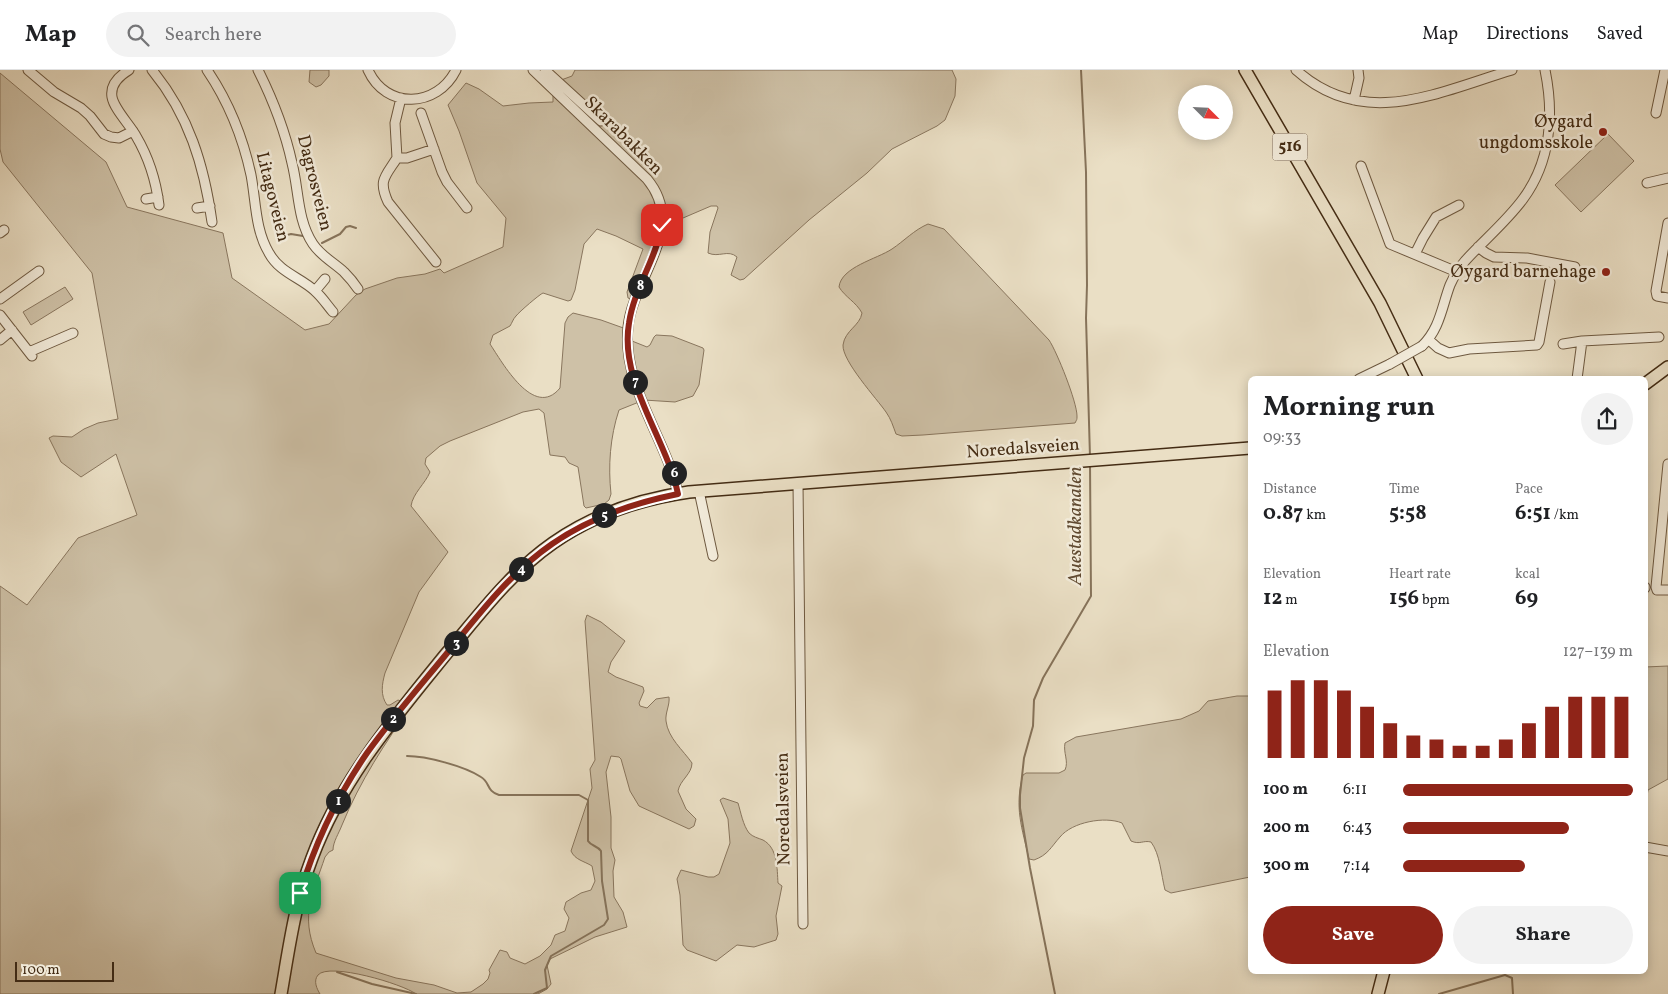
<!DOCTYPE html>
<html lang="en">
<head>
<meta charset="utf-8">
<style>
	:root { --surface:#fff; --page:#f2f2f2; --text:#202124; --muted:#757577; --line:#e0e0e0; --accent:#8f2418 }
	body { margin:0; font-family:Vollkorn,serif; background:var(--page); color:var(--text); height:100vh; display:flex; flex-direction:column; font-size:19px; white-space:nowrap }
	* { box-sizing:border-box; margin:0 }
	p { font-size:16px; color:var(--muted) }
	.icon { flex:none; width:28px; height:28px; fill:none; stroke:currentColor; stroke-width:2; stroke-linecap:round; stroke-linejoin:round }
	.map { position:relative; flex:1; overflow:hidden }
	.drawer { position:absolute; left:1248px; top:306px; width:400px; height:598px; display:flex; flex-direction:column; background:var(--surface); border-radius:8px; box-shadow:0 2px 12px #0003 }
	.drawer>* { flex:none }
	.needle { width:32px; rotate:114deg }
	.controls { position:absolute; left:1178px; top:15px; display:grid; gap:10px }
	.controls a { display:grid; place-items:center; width:55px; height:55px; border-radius:50%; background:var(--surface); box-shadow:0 2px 12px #0003; font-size:25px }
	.scale { position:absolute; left:15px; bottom:12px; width:99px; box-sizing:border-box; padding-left:5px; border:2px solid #442c14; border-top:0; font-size:14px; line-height:18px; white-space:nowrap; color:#442c14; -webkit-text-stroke:4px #f1ead9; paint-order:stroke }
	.pin { position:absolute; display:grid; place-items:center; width:42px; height:42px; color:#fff; margin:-21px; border-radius:10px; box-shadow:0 2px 8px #0006 }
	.km { position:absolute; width:25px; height:25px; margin:-12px; border-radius:50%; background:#222; color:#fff; font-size:14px; line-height:25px; text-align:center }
	.round { display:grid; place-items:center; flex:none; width:52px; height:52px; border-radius:26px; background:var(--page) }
	.head { display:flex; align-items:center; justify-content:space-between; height:85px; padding:0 15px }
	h1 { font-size:28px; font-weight:700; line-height:38px }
	.metrics { display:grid; grid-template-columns:repeat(3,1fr); gap:8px; height:85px; padding:5px 15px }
	.metrics div { display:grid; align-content:center }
	.metrics b { font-size:21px; font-weight:700 }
	.metrics small { font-size:14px; font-weight:400 }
	.metrics p { font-size:14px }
	.chart { height:140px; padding:10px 15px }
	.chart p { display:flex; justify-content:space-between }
	.chart svg { width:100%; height:90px; margin-top:5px; stroke:var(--accent); stroke-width:6 }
	.button { display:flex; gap:10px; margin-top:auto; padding:10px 15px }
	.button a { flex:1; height:58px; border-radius:30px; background:var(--accent); color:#fff; font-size:20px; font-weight:700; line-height:58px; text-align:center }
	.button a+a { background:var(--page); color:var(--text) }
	ul { padding:0 15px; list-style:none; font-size:16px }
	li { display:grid; grid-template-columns:80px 60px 1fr; align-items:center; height:38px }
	li i { height:12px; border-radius:6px; background:var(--accent) }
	header { display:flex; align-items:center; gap:30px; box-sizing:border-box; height:70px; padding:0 25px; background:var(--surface); border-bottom:1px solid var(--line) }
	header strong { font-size:24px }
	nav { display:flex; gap:28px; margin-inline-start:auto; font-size:18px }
	.search { width:350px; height:45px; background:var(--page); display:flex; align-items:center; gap:12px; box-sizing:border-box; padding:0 18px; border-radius:28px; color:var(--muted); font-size:19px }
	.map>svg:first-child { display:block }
	.green { fill:#cec1a7; stroke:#89765e }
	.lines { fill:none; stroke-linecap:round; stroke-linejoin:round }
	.stream { stroke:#86735a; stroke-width:2 }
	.minor-casing { stroke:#6e5940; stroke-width:11 }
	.major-casing { stroke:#442c14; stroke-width:14 }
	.minor { stroke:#f1ead9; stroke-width:9 }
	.major { stroke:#eadfc5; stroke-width:11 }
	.minor-bridge-casing { stroke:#6e5940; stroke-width:11; stroke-linecap:butt }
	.minor-bridge { stroke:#f1ead9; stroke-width:9 }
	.route-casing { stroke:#fff; stroke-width:10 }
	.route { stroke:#8f2418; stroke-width:6 }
	.poi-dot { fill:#8f2418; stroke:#f1ead9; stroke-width:2 }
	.labels { text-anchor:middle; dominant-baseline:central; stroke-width:5; stroke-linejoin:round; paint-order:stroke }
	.shield { fill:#f1ead9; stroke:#78654f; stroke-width:1 }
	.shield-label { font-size:16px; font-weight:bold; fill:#442c14 }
	.poi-label { font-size:18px; fill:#442c14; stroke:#f1ead9; text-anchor:end }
	.street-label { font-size:18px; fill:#442c14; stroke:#f1ead9 }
	.water-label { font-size:19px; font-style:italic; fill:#604a31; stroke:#f1ead9 }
</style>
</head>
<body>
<header>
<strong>Map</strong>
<div class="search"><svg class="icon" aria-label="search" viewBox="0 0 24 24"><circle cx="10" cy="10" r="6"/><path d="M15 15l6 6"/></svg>Search here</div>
<nav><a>Map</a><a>Directions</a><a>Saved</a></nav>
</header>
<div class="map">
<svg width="1668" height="924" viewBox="0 0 1668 924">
	<rect width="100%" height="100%" fill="#eadfc5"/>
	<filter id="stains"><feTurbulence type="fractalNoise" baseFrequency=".004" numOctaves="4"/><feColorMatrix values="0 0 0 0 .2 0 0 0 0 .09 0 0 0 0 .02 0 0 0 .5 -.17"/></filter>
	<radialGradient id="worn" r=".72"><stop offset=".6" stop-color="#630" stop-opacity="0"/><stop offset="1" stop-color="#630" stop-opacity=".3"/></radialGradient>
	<path class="green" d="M310 0H329V6L321 15 316 17 309 12Z
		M575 0H952L956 9 955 26 945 50 937 56 892 79 867 103 809 150 744 209 740 210 731 205 737 187C728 179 719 188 708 183L710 162 718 138 717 136H711L669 154 634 230 628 228 627 222 643 179 616 166 597 159 584 174 575 220 571 230 568 231 543 223C540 224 519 242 516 246 513 249 512 253 510 256L493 265 490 274C502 292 534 350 560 318L565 253 568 247 573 243 601 250 629 260 632 271 647 277 650 275 654 267 656 265 672 266 703 278 704 280 699 315 693 326 675 332 644 330 619 340C610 367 608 396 611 424L609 430 604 434 586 438 584 436 578 397 569 393 565 387 550 385 544 343 539 339 523 342 450 371 440 376 426 388 425 394 430 402C425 414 413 423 411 436L448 482 419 522 385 603C382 614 380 625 387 635H390L398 630 412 635C385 673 360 711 342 755 339 763 333 772 333 780L329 782 325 787C313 823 300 845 316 883L319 884 396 908 434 915 457 923 471 922 483 914 488 909 490 903 489 900 500 880 507 882 510 888 525 894 540 886 551 875 555 865 565 861 569 848 564 839 566 832 581 823 591 820 595 811 592 796C584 791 575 790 571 781L592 718 590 699 595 690 585 551 587 545 601 552 625 571 611 592 608 602 616 607 643 617 644 621 639 633 640 636 647 638 656 629 669 627C670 635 665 643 666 651 668 668 683 680 692 693 692 704 680 710 678 721L686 739 696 749 694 756 689 759 639 736 630 721 621 689 619 687 611 686 606 702 611 747V778L615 790 613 801 614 827 623 842 627 857 595 867 550 889 547 895 551 914 547 919 538 924H416C403 914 329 892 318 905 313 911 317 919 320 924H0V516L27 535 78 468 137 445 116 384 81 407 61 392 49 368 53 366 72 367 84 359 98 353 118 349 92 203 3 92 0 79V3L106 92 127 137 223 163 232 208 305 260 329 254 356 225 365 219 397 208 425 204 440 199 444 203 503 177 506 148 477 113 459 61 448 35 466 13 479 19 503 36 529 33 553 32V13L572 6Z
		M1608 64 1634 91 1581 142 1555 115Z
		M928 154 944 159 1049 270C1057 282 1077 332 1077 346 1077 350 1077 349 1075 353L923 365 902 366 896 364C893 356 891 349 886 342 877 329 842 291 843 275 845 260 860 256 862 243 856 232 845 227 839 217 841 197 877 189 892 179 904 171 914 160 928 154Z
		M65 217 73 229 31 255 23 242Z
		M1668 596V709L1648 720 1645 739V597Z
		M1237 626H1250V807L1171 823 1165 820C1161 804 1160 784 1151 772 1143 770 1140 775 1131 771L1122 753C1105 746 1072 752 1060 767 1051 777 1048 785 1034 790L1029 789C1022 758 1014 737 1023 705L1026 703H1059L1065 700C1069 691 1063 683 1065 673L1076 667 1181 649 1199 641 1208 631Z
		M723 728 738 733C741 743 743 755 749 763 753 767 758 768 763 770 778 778 777 799 778 813L782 816 776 846 778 864 776 870 754 877 737 875 716 891 687 880 683 875 680 825 677 809 681 800 708 807H714L719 804 730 773 728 749 720 730Z"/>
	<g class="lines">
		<path class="stream" d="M1081 0 1086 102 1087 215 1086 248 1090 387
			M287 165 291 164 303 166
			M279 172V168L285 166
			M322 173 340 164 346 157 350 156 356 158
			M407 686C426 686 464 696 481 707 490 712 486 721 499 725H579L588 730V771C591 776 598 776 601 781L602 811 608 849 604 855 551 886 545 900 547 918 534 924
			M337 902 372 914 416 924
			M1055 924 1030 798 1020 738V725L1024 688 1033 656 1034 630 1043 608 1091 526 1090 394
			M1439 924 1505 905 1512 908 1513 924"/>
		<defs>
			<path id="minor" d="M28 0 54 22 81 38 90 46 104 64 111 67 119 68 133 61
				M129 0C119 6 110 15 112 27 114 39 130 55 136 66 149 88 156 111 159 135
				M152 0C189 45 204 95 212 152
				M207 0C228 31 243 68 251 105 256 131 255 160 269 183 280 203 300 207 315 221 322 227 327 235 333 242
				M258 0C273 30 285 61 292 93 299 120 297 150 313 174 321 186 333 192 344 202 349 207 354 213 358 219
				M368 0C386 40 437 38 456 0
				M533 0 647 109C688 158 633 207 628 257 622 317 666 367 678 424
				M545 0 601 51
				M1296 0C1364 61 1438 22 1512 0
				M401 28 395 53 397 88H407L434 79
				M1354 30 1359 8 1358 0
				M421 43 442 102 447 112 467 138
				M1656 43 1665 0
				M397 88C385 107 378 110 388 132L436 192
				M1361 96 1390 174 1457 202
				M1647 113 1668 108
				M146 129 158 127
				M197 138 210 136
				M1668 153 1656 221 1657 226 1668 228
				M0 163 4 160
				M1478 177 1486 183 1494 187 1527 188 1575 197
				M1415 184 1423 168 1436 147 1459 135
				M315 221 325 209
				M0 229 39 201
				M0 245 32 286
				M0 270 12 260
				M1429 270 1438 278 1449 283 1469 279 1537 275 1539 272 1550 212
				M1563 274 1582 271 1659 267
				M1422 276C1440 259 1442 236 1450 215 1454 206 1459 198 1465 191 1484 170 1506 152 1523 129 1551 91 1554 44 1545 0
				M29 282 73 263
				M1359 309 1390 294
				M1577 309 1582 271
				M1668 394 1656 517 1657 520H1668
				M798 413 803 854
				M699 421 713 486
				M1645 517V518
				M1645 777 1668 781"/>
			<path id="major" d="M1245 0 1380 233 1417 309
				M1645 314 1668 297
				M281 924C289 878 295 832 312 788 341 710 394 648 446 584 479 545 510 503 553 473 593 445 640 429 689 422L1250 378
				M1378 924 1384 901"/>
		</defs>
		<use href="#minor" class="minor-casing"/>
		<use href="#major" class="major-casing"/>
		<use href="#minor" class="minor"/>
		<use href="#major" class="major"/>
		<defs>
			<path id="minor-bridge" d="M1390 294 1422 276"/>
		</defs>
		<use href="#minor-bridge" class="minor-bridge-casing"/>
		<use href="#minor-bridge" class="minor-bridge"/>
	</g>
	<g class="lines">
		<defs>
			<path id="route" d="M300 823C315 773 338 725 367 683 392 648 421 615 448 582 480 543 510 503 552 474 591 447 633 433 678 424 666 367 619 312 629 253 634 218 656 190 662 155"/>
		</defs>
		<use href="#route" class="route-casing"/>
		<use href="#route" class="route"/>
	</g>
	<g class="poi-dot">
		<circle cx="1603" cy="62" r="5"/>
		<circle cx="1606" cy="202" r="5"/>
	</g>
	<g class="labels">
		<rect class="shield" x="1272.5" y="63.5" width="35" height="27" rx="4"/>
		<g class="shield-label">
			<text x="1290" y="77">516</text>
		</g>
		<g class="poi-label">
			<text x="1593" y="52">Øygard<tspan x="1593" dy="21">ungdomsskole</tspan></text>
			<text x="1596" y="202">Øygard barnehage</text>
		</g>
		<g class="street-label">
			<text transform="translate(623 66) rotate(45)">Skarabakken</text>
			<text transform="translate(314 113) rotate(76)">Dagrosveien</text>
			<text transform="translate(272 127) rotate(76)">Litagoveien</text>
			<text transform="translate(1023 379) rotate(-4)">Noredalsveien</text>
			<text transform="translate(784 739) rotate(-91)">Noredalsveien</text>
		</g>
		<g class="water-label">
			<text transform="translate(1076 456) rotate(-90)">Auestadkanalen</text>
		</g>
	</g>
	<rect width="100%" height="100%" filter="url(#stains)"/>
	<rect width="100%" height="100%" fill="url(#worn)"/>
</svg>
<div class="controls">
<a><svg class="needle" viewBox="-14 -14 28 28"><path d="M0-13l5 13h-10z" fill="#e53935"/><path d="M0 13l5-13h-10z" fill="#757577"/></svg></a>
</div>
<div class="scale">100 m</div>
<div class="pin" style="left:300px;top:823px;background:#1e9e55"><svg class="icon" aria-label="arrive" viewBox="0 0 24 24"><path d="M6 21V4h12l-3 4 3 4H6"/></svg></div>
<div class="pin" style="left:662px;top:155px;background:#d93025"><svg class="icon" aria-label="check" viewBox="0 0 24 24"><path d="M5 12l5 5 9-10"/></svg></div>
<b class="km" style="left:338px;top:731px">1</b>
<b class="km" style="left:393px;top:649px">2</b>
<b class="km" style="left:456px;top:573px">3</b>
<b class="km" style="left:521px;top:499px">4</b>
<b class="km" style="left:604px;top:445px">5</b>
<b class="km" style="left:674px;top:403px">6</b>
<b class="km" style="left:635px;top:312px">7</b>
<b class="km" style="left:640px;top:216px">8</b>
<section class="drawer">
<div class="head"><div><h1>Morning run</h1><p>09:33</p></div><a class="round"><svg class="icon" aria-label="share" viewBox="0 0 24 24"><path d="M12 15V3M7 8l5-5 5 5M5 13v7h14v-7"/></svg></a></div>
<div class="metrics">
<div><p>Distance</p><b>0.87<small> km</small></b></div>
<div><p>Time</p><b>5:58</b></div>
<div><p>Pace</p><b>6:51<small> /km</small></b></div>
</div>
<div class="metrics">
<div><p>Elevation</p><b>12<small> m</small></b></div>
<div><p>Heart rate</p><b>156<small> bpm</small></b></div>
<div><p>kcal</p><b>69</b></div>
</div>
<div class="chart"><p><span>Elevation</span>127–139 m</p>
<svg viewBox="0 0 160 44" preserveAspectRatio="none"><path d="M5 44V11M15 44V6M25 44V6M35 44V11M45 44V19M55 44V27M65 44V33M75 44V35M85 44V38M95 44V38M105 44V35M115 44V27M125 44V19M135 44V14M145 44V14M155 44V14"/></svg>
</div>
<ul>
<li><b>100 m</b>6:11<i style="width:100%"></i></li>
<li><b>200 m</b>6:43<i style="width:72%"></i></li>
<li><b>300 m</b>7:14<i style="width:53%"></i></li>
</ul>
<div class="button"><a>Save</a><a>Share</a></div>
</section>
</div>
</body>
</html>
